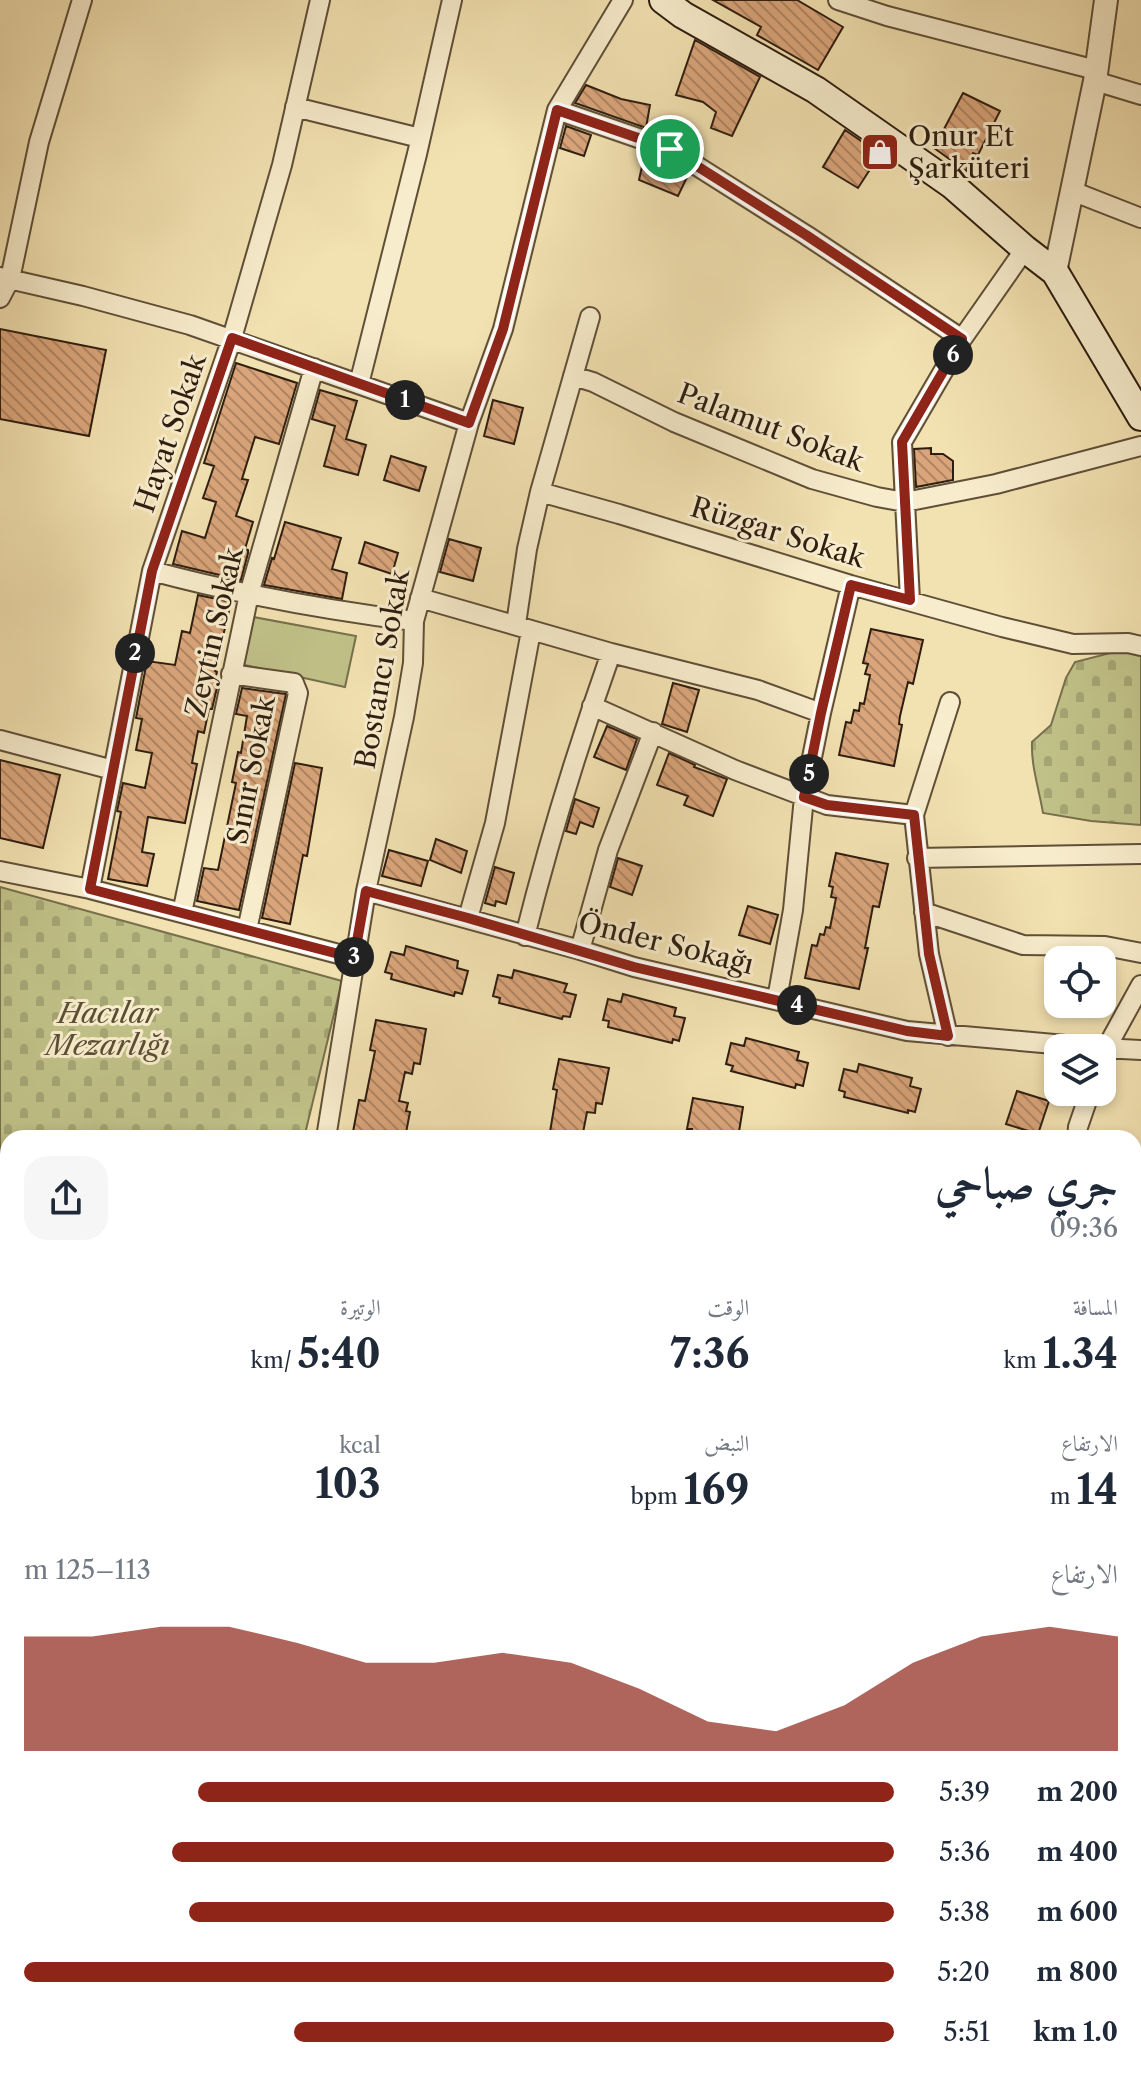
<!DOCTYPE html>
<html lang="ar">
<head>
<meta charset="utf-8">
<style>
	:root { --surface:#fff; --page:#f6f6f7; --text:#1f2937; --muted:#747a83; --accent:#8f2418 }
	body { margin:0; font-family:"Libre Caslon Text",Amiri,serif; background:var(--page); color:var(--text); direction:rtl; height:100vh; display:flex; flex-direction:column; font-size:30px; white-space:nowrap }
	* { box-sizing:border-box; margin:0 }
	p { font-size:26px; color:var(--muted) }
	.icon { flex:none; width:44px; height:44px; fill:none; stroke:currentColor; stroke-width:2; stroke-linecap:round; stroke-linejoin:round }
	.map { position:relative; flex:1; overflow:hidden; direction:ltr }
	.details { position:absolute; left:0px; top:1130px; width:1142px; height:950px; display:flex; flex-direction:column; background:var(--surface); border-radius:24px 24px 0 0; box-shadow:0 4px 12px #0003; direction:rtl }
	.details>* { flex:none }
	.fabs { position:absolute; left:1044px; top:946px; display:grid; gap:16px }
	.fabs a { display:grid; place-items:center; width:72px; height:72px; border-radius:16px; background:var(--surface); box-shadow:0 4px 12px #0003; font-size:40px }
	.pin { position:absolute; display:grid; place-items:center; width:68px; height:68px; color:#fff; margin:-34px; border:4px solid #fff; border-radius:50%; box-shadow:0 2px 8px #0007 }
	.km { position:absolute; width:40px; height:40px; margin:-20px; border-radius:50%; background:#222; color:#fff; font-size:22px; line-height:40px; text-align:center }
	.round { display:grid; place-items:center; flex:none; width:84px; height:84px; border-radius:24px; background:var(--page) }
	.summary { display:flex; align-items:center; justify-content:space-between; height:136px; padding:0 24px }
	h1 { font-size:44px; font-weight:700; line-height:60px }
	.metrics { display:grid; grid-template-columns:repeat(3,1fr); gap:12px; height:136px; padding:8px 24px }
	.metrics div { display:grid; align-content:center }
	.metrics b { font-size:40px; font-weight:700 }
	.metrics small { font-size:22px; font-weight:400 }
	.metrics p { font-size:22px }
	.chart { height:224px; padding:16px 24px }
	.chart p { display:flex; justify-content:space-between }
	.chart svg { width:100%; height:144px; margin-top:8px; fill:var(--accent); opacity:.7 }
	ul { padding:0 24px; list-style:none; font-size:26px }
	li { display:grid; grid-template-columns:128px 96px 1fr; align-items:center; height:60px }
	li i { height:20px; border-radius:10px; background:var(--accent) }
	.map>svg:first-child { display:block }
	.grass { fill:url(#grass-tufts); stroke:#77704c; stroke-width:2 }
	.cemetery { fill:url(#cemetery-stones); stroke:#77704c; stroke-width:2 }
	.park { fill:#c0c188; stroke:#77704c; stroke-width:2 }
	.building { fill:url(#building-back-hatch); stroke:#2e1e10; stroke-width:2 }
	.lines { fill:none; stroke-linecap:round; stroke-linejoin:round }
	.minor-casing { stroke:#5f4f38; stroke-width:22 }
	.tertiary-casing { stroke:#5f4f38; stroke-width:26 }
	.secondary-casing { stroke:#2e1e10; stroke-width:30 }
	.minor { stroke:#f7eccc; stroke-width:18 }
	.tertiary { stroke:#f7eccc; stroke-width:22 }
	.secondary { stroke:#f7eccc; stroke-width:26 }
	.route-casing { stroke:#fff; stroke-width:16 }
	.route { stroke:#8f2418; stroke-width:10 }
	.labels { text-anchor:middle; dominant-baseline:central; stroke-width:6; stroke-linejoin:round; paint-order:stroke }
	.poi-label { font-size:28px; fill:#2e1e10; stroke:#f7eccc; text-anchor:start }
	.street-label { font-size:28px; fill:#2e1e10; stroke:#f7eccc }
	.park-label { font-size:28px; font-style:italic; fill:#5a4f34; stroke:#f7eccc }
</style>
</head>
<body>
<div class="map">
<svg width="1141" height="2079" viewBox="0 0 1141 2079">
	<defs>
		<pattern id="grass-tufts" width="24" height="20" patternUnits="userSpaceOnUse" patternTransform="scale(2)"><rect width="24" height="20" fill="#c0c188"/><path d="M3 7l-1-3M5 7V3M7 7l1-3M15 17l-1-3M17 17v-4M19 17l1-3" fill="none" stroke="#a5a574"/></pattern>
		<pattern id="cemetery-stones" width="16" height="16" patternUnits="userSpaceOnUse" patternTransform="scale(2)"><rect width="16" height="16" fill="#c0c188"/><path d="M2 7V4a2 2 0 0 1 4 0v3zM10 15v-3a2 2 0 0 1 4 0v3z" fill="#a5a574"/></pattern>
		<pattern id="building-back-hatch" width="6" height="6" patternUnits="userSpaceOnUse" patternTransform="scale(2)"><rect width="6" height="6" fill="#daa57b"/><path d="M-1 5l2 2M0 0l6 6M5-1l2 2" fill="none" stroke="#b18663"/></pattern>
	</defs>
	<rect width="100%" height="100%" fill="#f2e1b1"/>
	<filter id="stains"><feTurbulence type="fractalNoise" baseFrequency=".0025" numOctaves="4"/><feColorMatrix values="0 0 0 0 .2 0 0 0 0 .09 0 0 0 0 .02 0 0 0 .5 -.17"/></filter>
	<radialGradient id="worn" r=".72"><stop offset=".6" stop-color="#630" stop-opacity="0"/><stop offset="1" stop-color="#630" stop-opacity=".3"/></radialGradient>
	<path class="grass" d="M0 1834 8 1837V2072H1134V2059L1141 2062V2079H0Z"/>
	<path class="cemetery" d="M1122 650 1141 654V825L1091 821 1043 813C1039 789 1031 766 1032 742L1051 725 1066 678 1075 662Z
		M0 887 342 981 304 1138H8V1526L0 1524Z"/>
	<path class="park" d="M248 616 356 636 345 687 240 664Z"/>
	<path class="building" d="M713 0H797L843 27 818 70 757 35 761 27Z
		M695 40 760 77 732 136 711 128 716 112 703 102 676 95Z
		M586 85 621 99 650 105 646 128 575 103Z
		M963 93 1000 111 978 155 973 153 966 171 934 148Z
		M566 126 591 135 584 156 560 148Z
		M845 130 880 154 858 188 823 167Z
		M645 153 665 160 688 175 678 196 639 180Z
		M0 329 106 350 89 436 0 419Z
		M236 363 297 383 279 444 255 437 242 479 248 480 236 516 253 522 245 549 248 550V553L241 580 173 564 182 531 205 538 216 502 203 498 214 466 204 463Z
		M320 390 357 401 346 439 366 445 358 475 324 466 335 426 312 419Z
		M493 400 523 408 514 444 484 436Z
		M931 448V454H943L953 461V480L916 487 914 449Z
		M391 456 426 467 419 491 384 480Z
		M285 522 341 538 332 569 347 573 342 599 264 585 272 558 274 559Z
		M449 539 481 548 473 581 440 572Z
		M365 542 398 553 392 574 359 563Z
		M198 595 231 602 215 671 217 672 215 679H219L212 709H209L204 733 198 731 192 763 197 764 185 823 148 817 142 852 154 854 147 886 108 879 121 812 117 811 123 783 145 788 152 753 136 750 142 719 136 718 147 661 175 665 182 631 190 633Z
		M871 629 923 640 913 684 908 682 900 716 899 724 902 725 894 766 839 755 846 722 851 723 854 710 859 711 860 703 864 704 870 675 865 674 868 664 863 663Z
		M673 683 699 690 687 732 662 724Z
		M242 688 286 694 239 910 197 901 204 868 218 870 236 783 232 782 238 752 241 753 247 716 236 714Z
		M607 726 637 739 626 770 594 757Z
		M669 753 695 765 694 767 727 779 713 816 684 805 688 796 657 785Z
		M0 760 60 775 43 848 0 838Z
		M295 763 322 768 307 856 303 855 290 924 262 918Z
		M575 799 599 808 593 827 580 822 576 834 566 831Z
		M436 839 467 851 461 873 430 860Z
		M389 850 428 861 421 886 382 876Z
		M836 853 888 864 879 907 873 906 865 948H868L859 989 805 978 812 945 817 946 820 934 824 935 826 927 830 928 836 898 831 897 833 887 829 886Z
		M618 858 642 866 632 895 610 887Z
		M495 867 514 873 506 904 496 901 495 906 485 903Z
		M748 906 778 915 770 944 739 935Z
		M406 946 458 961 457 968 468 971 462 994 455 992 454 996 391 979 392 974 385 972 391 952 404 955Z
		M514 970 567 984 564 992 576 995 570 1017 563 1016 562 1019 499 1003 500 998 493 996 498 975 512 978Z
		M623 994 676 1008 674 1016 685 1018 679 1041 673 1039 672 1043 608 1027 609 1021 603 1020 608 999 621 1002Z
		M376 1020 426 1029 420 1064 414 1063 412 1074 405 1072 399 1101 408 1103 406 1111 410 1112 405 1138H385L353 1132 359 1100 365 1101 375 1051 370 1050Z
		M746 1038 799 1052 797 1060 808 1063 803 1086 796 1084 795 1088 731 1071 733 1066 726 1064 731 1043 744 1046Z
		M559 1059 609 1068 602 1104 596 1103 595 1113 587 1112 582 1138H549L557 1090 553 1089Z
		M859 1064 912 1078 910 1086 921 1089 915 1112 908 1110V1113L844 1097 845 1092 839 1090 844 1069 857 1072Z
		M1017 1091 1049 1101 1038 1134 1006 1124Z
		M693 1098 743 1107 738 1138H690L692 1129H687Z"/>
	<g class="lines">
		<defs>
			<path id="minor" d="M838 0 887 16 1096 70
				M1095 81 1141 95
				M295 107 420 138
				M557 110 670 149 806 235 962 339
				M1072 191 1141 218
				M0 277 83 296 190 325 469 423
				M0 298 10 279 39 142 82 0
				M573 376 593 382 674 422 812 479 877 497 905 502 996 484 1141 446
				M359 384 417 154 452 0
				M540 492 619 514 851 585 1002 627 1073 644 1128 643 1141 646
				M152 571C238 594 325 610 414 621
				M420 598 611 653 758 690 821 713
				M910 600 902 442 962 339 1025 249
				M516 624 527 549 540 492 590 317
				M231 674 294 683 298 693 247 930
				M592 706 735 770 827 805 914 815
				M0 740 113 770
				M917 858 1141 854
				M0 871 90 889 354 958
				M90 889 152 571 232 338 282 165 320 0
				M366 891 580 950 634 967 907 1031 1099 1048
				M924 912 1023 945 1105 946 1141 953
				M182 913 249 594 314 368
				M468 918 495 823 531 631
				M525 936C549 840 578 746 611 653
				M580 950 608 850 653 732
				M777 999 793 910 804 797 821 713 851 585
				M948 1036 929 954 914 815 950 702
				M1102 1048 1141 1050
				M1102 1056 1141 985
				M326 1138 366 891 404 717 413 663 414 621 469 423 503 329 557 110 623 0
				M1077 1138 1078 1127 1090 1092
				M1134 1460H1141"/>
			<path id="tertiary" d="M1055 272 1095 81 1106 0"/>
			<path id="secondary" d="M663 0 683 15 816 90 952 185 1025 249 1055 272 1141 417"/>
		</defs>
		<use href="#minor" class="minor-casing"/>
		<use href="#tertiary" class="tertiary-casing"/>
		<use href="#secondary" class="secondary-casing"/>
		<use href="#minor" class="minor"/>
		<use href="#tertiary" class="tertiary"/>
		<use href="#secondary" class="secondary"/>
	</g>
	<g class="lines">
		<defs>
			<path id="route" d="M557 110 670 149 806 235 962 339 902 442 910 600 851 585 821 713 804 797 827 805 914 815 929 954 948 1036 907 1031 634 967 468 918 366 891 354 958 90 889 152 571 232 338 469 423 503 329Z"/>
		</defs>
		<use href="#route" class="route-casing"/>
		<use href="#route" class="route"/>
	</g>
	<defs>
		<symbol id="shop-square" viewBox="-11 -11 22 22"><rect x="-9" y="-9" width="18" height="18" rx="4" fill="#8f2418" stroke="#f7eccc"/><path d="M-5-2.5h2.3a2.7 3.5 0 0 1 5.4 0H5L5.5 6h-11ZM-1.5-2.5h3a1.5 2.3 0 0 0-3 0Z" fill="#fff"/></symbol>
	</defs>
	<g fill-rule="evenodd">
		<use href="#shop-square" x="858" y="130" width="44" height="44"/>
	</g>
	<g class="labels">
		<g class="poi-label">
			<text x="908" y="136">Onur Et<tspan x="908" dy="32">Şarküteri</tspan></text>
		</g>
		<g class="street-label">
			<text transform="translate(771 427) rotate(21)">Palamut Sokak</text>
			<text transform="translate(170 433) rotate(-71)">Hayat Sokak</text>
			<text transform="translate(778 532) rotate(17)">Rüzgar Sokak</text>
			<text transform="translate(214 632) rotate(-77)">Zeytin Sokak</text>
			<text transform="translate(382 669) rotate(-80)">Bostancı Sokak</text>
			<text transform="translate(251 770) rotate(-79)">Sınır Sokak</text>
			<text transform="translate(666 943) rotate(14)">Önder Sokağı</text>
		</g>
		<g class="park-label">
			<text x="108" y="1013">Hacılar<tspan x="108" dy="32">Mezarlığı</tspan></text>
		</g>
	</g>
	<rect width="100%" height="100%" filter="url(#stains)"/>
	<rect width="100%" height="100%" fill="url(#worn)"/>
</svg>
<div class="fabs">
<a><svg class="icon" aria-label="locate" viewBox="0 0 24 24"><circle cx="12" cy="12" r="6"/><path d="M12 2v4M12 18v4M2 12h4M18 12h4"/></svg></a>
<a><svg class="icon" aria-label="layers" viewBox="0 0 24 24"><path d="M12 4l9 5-9 5-9-5zM3 14l9 5 9-5"/></svg></a>
</div>
<div class="pin" style="left:670px;top:149px;background:#1e9e55"><svg class="icon" aria-label="arrive" viewBox="0 0 24 24"><path d="M6 21V4h12l-3 4 3 4H6"/></svg></div>
<b class="km" style="left:405px;top:400px">1</b>
<b class="km" style="left:135px;top:653px">2</b>
<b class="km" style="left:354px;top:957px">3</b>
<b class="km" style="left:797px;top:1005px">4</b>
<b class="km" style="left:809px;top:774px">5</b>
<b class="km" style="left:953px;top:355px">6</b>
<section class="details">
<div class="summary"><div><h1>جري صباحي</h1><p>09:36</p></div><a class="round"><svg class="icon" aria-label="share" viewBox="0 0 24 24"><path d="M12 15V3M7 8l5-5 5 5M5 13v7h14v-7"/></svg></a></div>
<div class="metrics">
<div><p>المسافة</p><b>1.34<small> km</small></b></div>
<div><p>الوقت</p><b>7:36</b></div>
<div><p>الوتيرة</p><b>5:40<small> /km</small></b></div>
</div>
<div class="metrics">
<div><p>الارتفاع</p><b>14<small> m</small></b></div>
<div><p>النبض</p><b>169<small> bpm</small></b></div>
<div><p>kcal</p><b>103</b></div>
</div>
<div class="chart"><p><span>الارتفاع</span>113–125 m</p>
<svg viewBox="0 0 160 44" preserveAspectRatio="none"><path d="M0 44V9L10 9L20 6L30 6L40 11L50 17L60 17L70 14L80 17L90 25L100 35L110 38L120 30L130 17L140 9L150 6L160 9V44z"/></svg>
</div>
<ul>
<li><b>200 m</b>5:39<i style="width:80%"></i></li>
<li><b>400 m</b>5:36<i style="width:83%"></i></li>
<li><b>600 m</b>5:38<i style="width:81%"></i></li>
<li><b>800 m</b>5:20<i style="width:100%"></i></li>
<li><b>1.0 km</b>5:51<i style="width:69%"></i></li>
</ul>
</section>
</div>
</body>
</html>
